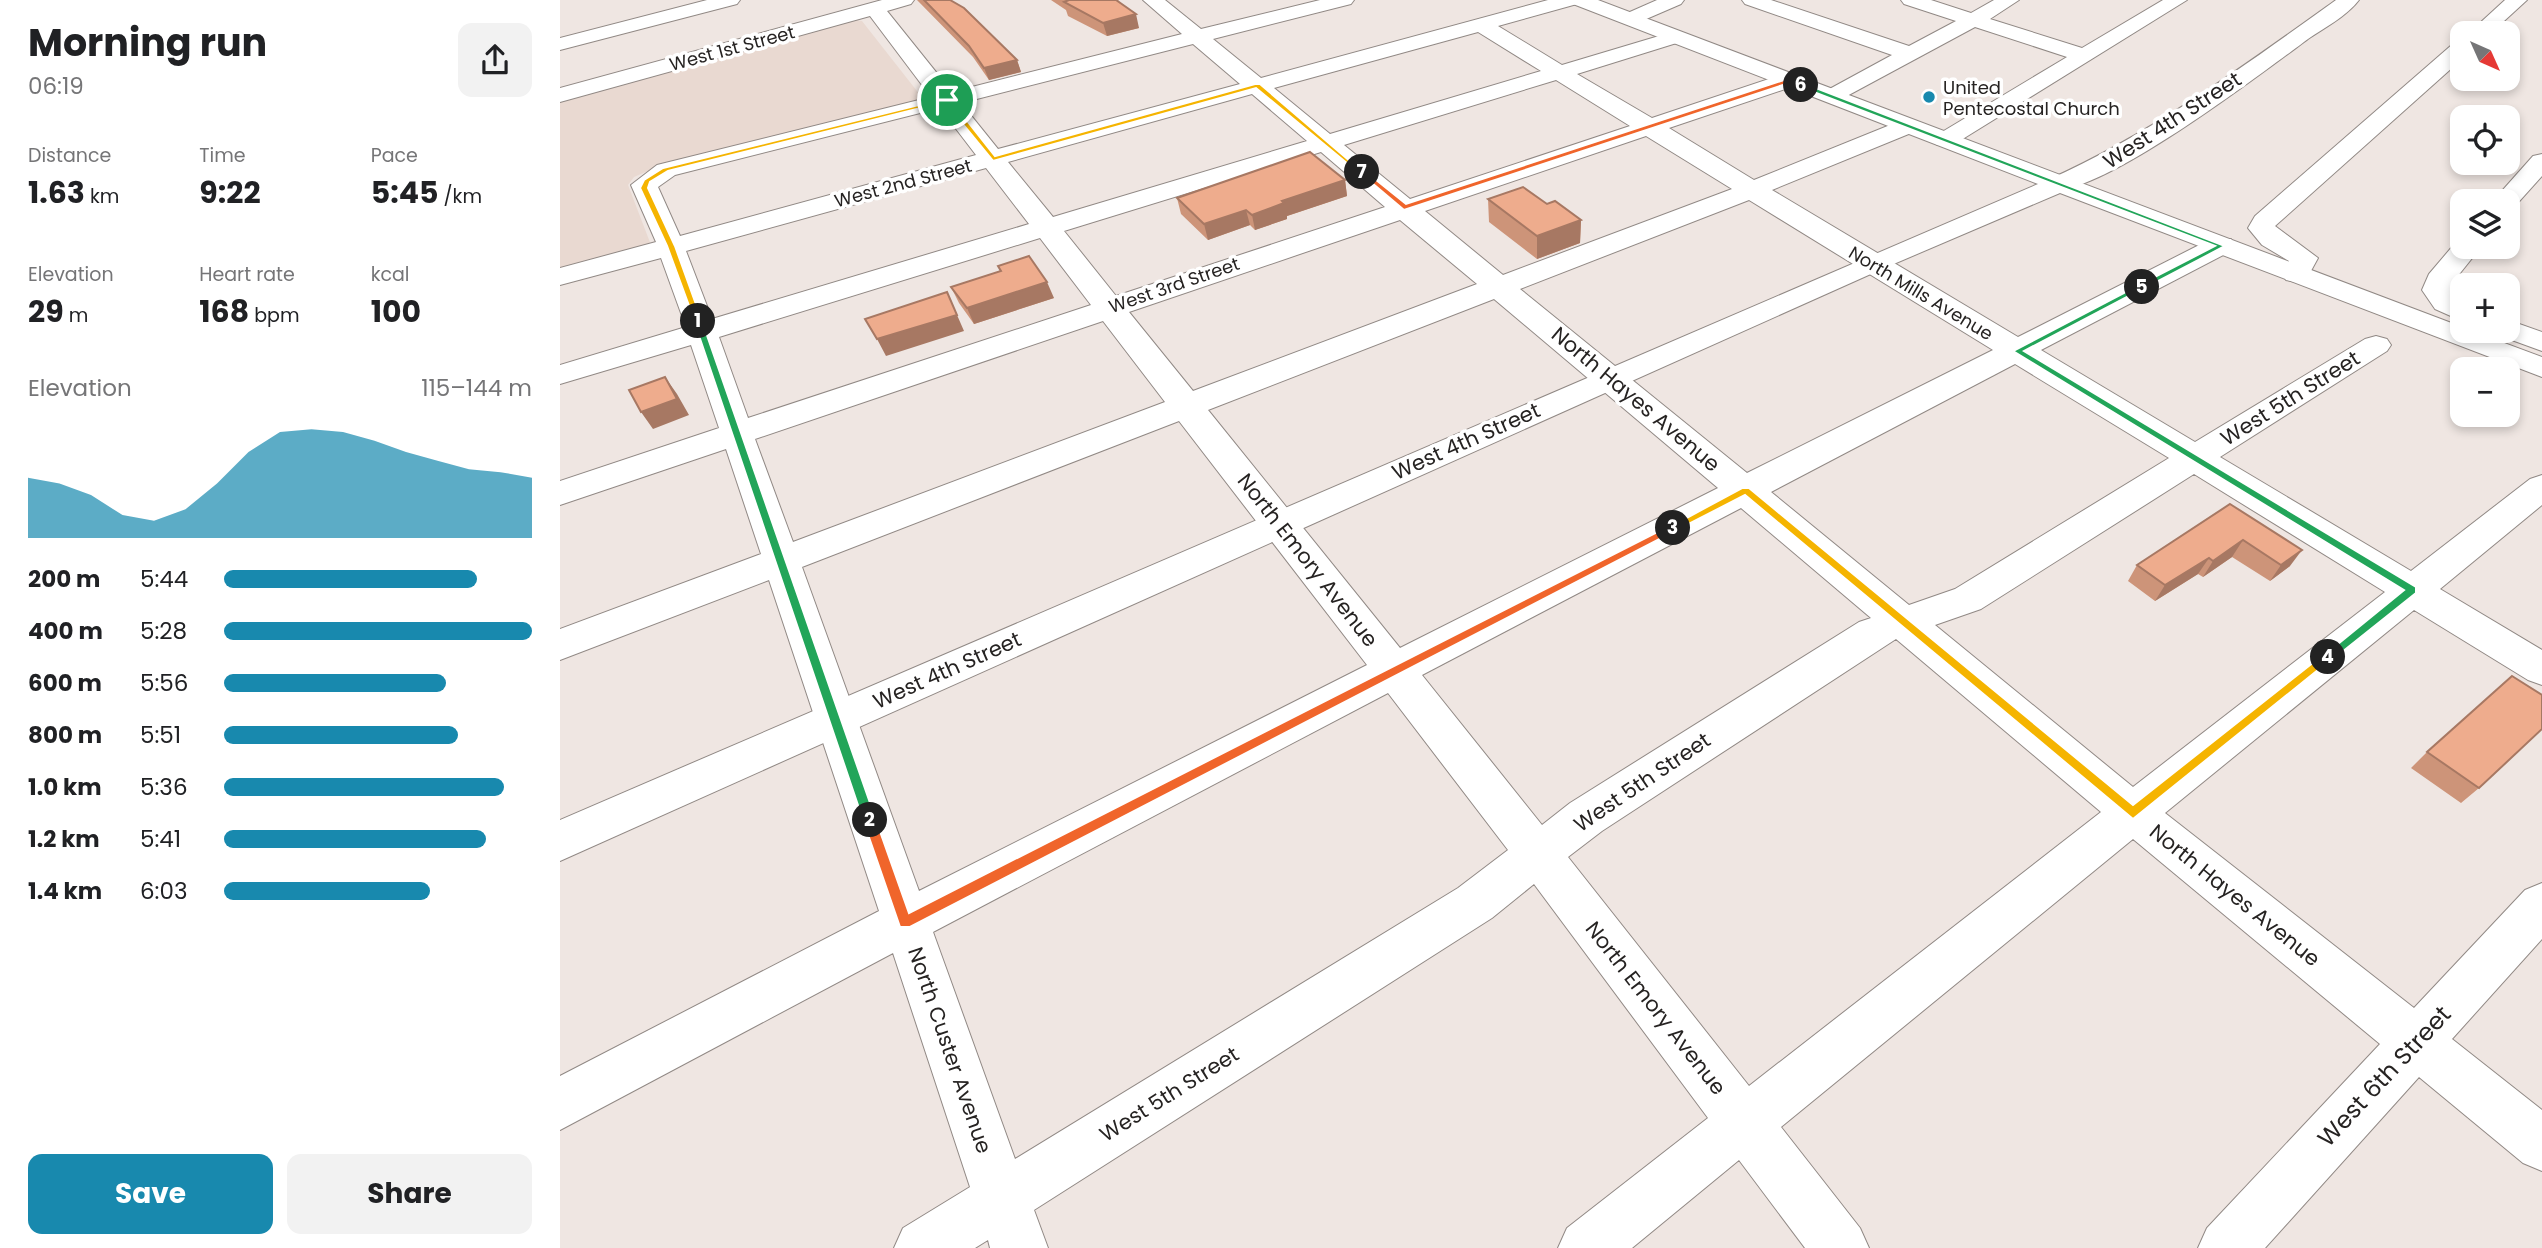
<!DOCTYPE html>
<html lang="en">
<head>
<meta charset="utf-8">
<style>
	:root { --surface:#fff; --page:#f2f2f2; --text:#202124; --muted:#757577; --accent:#1889ae }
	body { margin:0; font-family:Poppins,sans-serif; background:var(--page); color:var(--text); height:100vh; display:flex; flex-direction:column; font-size:26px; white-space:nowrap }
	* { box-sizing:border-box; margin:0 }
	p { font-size:23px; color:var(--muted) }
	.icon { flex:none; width:38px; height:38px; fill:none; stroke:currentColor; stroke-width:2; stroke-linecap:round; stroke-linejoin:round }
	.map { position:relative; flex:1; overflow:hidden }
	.side { display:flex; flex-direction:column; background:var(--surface); width:560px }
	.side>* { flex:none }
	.needle { width:46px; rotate:135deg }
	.fabs { position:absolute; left:1890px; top:21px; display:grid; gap:14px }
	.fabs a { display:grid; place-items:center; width:70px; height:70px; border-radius:14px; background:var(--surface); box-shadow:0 4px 10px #0003; font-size:35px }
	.pin { position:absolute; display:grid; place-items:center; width:60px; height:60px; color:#fff; margin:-30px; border:4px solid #fff; border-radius:50%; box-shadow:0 2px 7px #0007 }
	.km { position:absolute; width:35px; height:35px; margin:-18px; border-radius:50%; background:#222; color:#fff; font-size:19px; line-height:35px; text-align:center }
	.round { display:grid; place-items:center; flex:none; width:74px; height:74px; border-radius:14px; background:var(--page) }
	.headline { display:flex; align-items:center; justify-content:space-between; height:119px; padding:0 28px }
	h1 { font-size:38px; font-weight:700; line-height:52px }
	.figures { display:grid; grid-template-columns:repeat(3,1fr); gap:10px; height:119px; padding:7px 28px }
	.figures div { display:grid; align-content:center }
	.figures b { font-size:30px; font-weight:700 }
	.figures small { font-size:19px; font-weight:400 }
	.figures p { font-size:19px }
	.chart { height:196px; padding:14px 28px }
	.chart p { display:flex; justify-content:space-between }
	.chart svg { width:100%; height:126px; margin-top:7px; fill:var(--accent); opacity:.7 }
	.cta { display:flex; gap:14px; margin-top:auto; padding:14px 28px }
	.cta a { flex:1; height:80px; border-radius:14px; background:var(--accent); color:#fff; font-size:28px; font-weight:700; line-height:80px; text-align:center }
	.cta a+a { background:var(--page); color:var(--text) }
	ul { padding:0 28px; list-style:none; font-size:23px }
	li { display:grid; grid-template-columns:112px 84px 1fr; align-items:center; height:52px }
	li i { height:18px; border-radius:9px; background:var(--accent) }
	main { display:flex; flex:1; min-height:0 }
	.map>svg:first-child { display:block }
	.built { fill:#e9d9d1 }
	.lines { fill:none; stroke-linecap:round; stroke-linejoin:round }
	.minor-casing { stroke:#918985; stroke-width:2 }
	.major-casing { stroke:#918985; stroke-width:2 }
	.minor { fill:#fff; fill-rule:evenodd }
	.major { fill:#fff; fill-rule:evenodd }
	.wall { fill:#cd9479 }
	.shaded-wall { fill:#a77863 }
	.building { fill:#eeac8d; stroke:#a77863; stroke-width:2 }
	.split-1 { fill:#f5b400; stroke:#fff; stroke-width:2 }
	.split-2 { fill:#22a559; stroke:#fff; stroke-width:2 }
	.split-3 { fill:#f0652b; stroke:#fff; stroke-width:2 }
	.split-4 { fill:#f5b400; stroke:#fff; stroke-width:2 }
	.split-5 { fill:#22a559; stroke:#fff; stroke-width:2 }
	.split-6 { fill:#22a559; stroke:#fff; stroke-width:2 }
	.split-7 { fill:#f0652b; stroke:#fff; stroke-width:2 }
	.split-8 { fill:#f5b400; stroke:#fff; stroke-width:2 }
	.poi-dot { fill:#1889ae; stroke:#fff; stroke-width:2.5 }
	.labels { text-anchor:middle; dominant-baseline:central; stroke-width:7; stroke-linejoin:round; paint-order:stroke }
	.far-street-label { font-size:18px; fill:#262322; stroke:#fff }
	.far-poi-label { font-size:18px; fill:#262322; stroke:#fff; text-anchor:start }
	.street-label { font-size:21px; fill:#262322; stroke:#fff }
	.near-street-label { font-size:24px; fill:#262322; stroke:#fff }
</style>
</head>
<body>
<main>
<section class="side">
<div class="headline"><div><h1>Morning run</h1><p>06:19</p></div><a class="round"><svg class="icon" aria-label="share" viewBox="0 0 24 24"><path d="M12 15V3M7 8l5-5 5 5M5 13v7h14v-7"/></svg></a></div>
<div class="figures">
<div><p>Distance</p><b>1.63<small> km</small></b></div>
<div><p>Time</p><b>9:22</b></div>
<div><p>Pace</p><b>5:45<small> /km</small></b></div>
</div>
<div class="figures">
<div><p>Elevation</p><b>29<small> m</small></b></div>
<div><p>Heart rate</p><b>168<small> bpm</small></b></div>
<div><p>kcal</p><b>100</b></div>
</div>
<div class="chart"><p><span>Elevation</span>115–144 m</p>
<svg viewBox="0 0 160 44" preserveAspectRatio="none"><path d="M0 44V23L10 25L20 29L30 36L40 38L50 34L60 25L70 14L80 7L90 6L100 7L110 10L120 14L130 17L140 20L150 21L160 23V44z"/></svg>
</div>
<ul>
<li><b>200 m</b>5:44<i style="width:82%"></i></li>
<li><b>400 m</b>5:28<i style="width:100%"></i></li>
<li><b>600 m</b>5:56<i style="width:72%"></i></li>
<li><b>800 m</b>5:51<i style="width:76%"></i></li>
<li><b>1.0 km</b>5:36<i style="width:91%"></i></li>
<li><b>1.2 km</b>5:41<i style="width:85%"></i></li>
<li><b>1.4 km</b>6:03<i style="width:67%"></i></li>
</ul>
<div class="cta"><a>Save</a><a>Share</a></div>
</section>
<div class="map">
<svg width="1982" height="1248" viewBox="0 0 1982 1248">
	<rect width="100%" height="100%" fill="#efe6e2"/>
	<path class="built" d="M294 20 302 21 364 100 102 165 74 177 68 185 91 245 0 269V102Z"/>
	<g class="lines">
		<defs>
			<path id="minor" d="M147 0H180L177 4 0 50V38Z
				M322 0H354L351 4 327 11 392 92 622 34 583 0H605L641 29 760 0H794L791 4 653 39 701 78 988 0H1020L1017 4 938 26 1002 65 1109 33H1123L1126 37 1123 41 1017 74 1092 118 1221 75H1237L1240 80 1237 85 1109 128 1194 180 1340 121H1356L1360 126 1356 131 1212 190 1458 337 1651 239H1671L1675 245 1671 251 1481 350 1635 442 1805 339 1816 336 1827 339 1831 345 1827 351 1660 457 1851 571 1970 479 1982 475V505L1880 589 1982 650V685L1968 680 1854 610 1605 813 1854 1008 1965 890 1982 883V939L1892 1039 1982 1110V1171L1963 1163 1859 1077 1705 1248H1638L1647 1228 1820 1044 1573 839 1221 1127 1300 1228 1309 1248H1245L1179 1160 1072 1248H998L1007 1228 1148 1118 974 884 932 918 474 1210 488 1248H430L428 1240 415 1248H334L343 1228 410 1187 333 953 0 1130V1076L319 911 209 580 0 660V629L201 554 166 449 0 505V481L159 428 131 345 0 384V365L126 327 101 258 0 285V268L96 242 71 185 97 165 371 97 310 16 0 102V88ZM918 32 981 71 770 134 714 88ZM633 44 680 84 438 149 401 103ZM996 80 1070 126 850 199 784 145ZM692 94 747 141 493 217 448 162ZM380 108 416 155 120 236 98 187 115 175ZM1086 136 1172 189 943 275 865 211ZM761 152 825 207 556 296 504 231ZM426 168 469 224 152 319 126 251ZM1189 200 1433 350 1187 473 960 289ZM840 220 917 284 633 391 569 312ZM480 238 531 305 188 418 159 337ZM934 299 1158 488 840 648 648 410ZM543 321 605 402 233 542 195 439ZM1455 364 1609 458 1395 589 1349 605 1211 492ZM619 421 807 665 359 891 242 567ZM1634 474 1825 592 1573 787 1375 625 1421 609ZM1181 508 1311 618 1299 622 1010 803 982 825 862 675ZM1336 639 1541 812 1189 1086 1008 857 1042 831ZM828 693 948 850 898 888 455 1159 373 932Z
				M1097 0H1124L1121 4 1077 23 1070 25 1060 19 1063 15Z
				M1182 0H1211L1349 46 1396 21 1344 4 1341 0H1371L1411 13 1434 0H1459L1430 19 1522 48 1603 0H1627L1393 145H1377L1373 140 1377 135 1507 57 1415 27 1272 104 1261 97 1264 92 1332 55 1185 4Z
				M1776 0H1799C1787 16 1764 28 1748 39 1706 70 1535 201 1490 189L1486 184 1490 179C1594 132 1684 66 1776 0Z
				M1945 0H1967L1931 33H1909Z
				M1902 42V59L1715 226 1758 258 1746 280 1736 282 1726 280 1722 274 1729 261 1702 245 1688 228 1695 216 1894 43Z
				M1982 154V176L1955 206 1948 208V201H1933L1973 156Z
				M1902 240V247H1921L1893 282 1890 290 1902 301V321L1875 309 1862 290 1869 274 1897 241Z
				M1948 320 1982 332V351L1938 335 1934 331H1948Z"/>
			<path id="major" d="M1010 0H1038L1902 327V331H1912L1982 357V377L1500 193 1322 269 0 861V820L1478 184 1013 4Z"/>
		</defs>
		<use href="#minor" class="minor-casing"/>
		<use href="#major" class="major-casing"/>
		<use href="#minor" class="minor"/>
		<use href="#major" class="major"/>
	</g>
	<path class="wall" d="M357 0H390L457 60 461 72 429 80 413 57Z
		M491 0H558L579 28 547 36 508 16 506 10Z
		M785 180 787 196 727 216V219L695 230 690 225 648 240 621 214 617 198Z
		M928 199 987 204 1021 220 1020 243 977 259 929 222Z
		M438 266 494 298 414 324 399 303 391 287 440 271Z
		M1670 504 1730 566 1710 581 1672 557 1643 577 1638 574 1595 601 1568 581 1577 565Z
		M1867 752 1919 788 1901 803 1851 768Z"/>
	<path class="shaded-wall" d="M576 14 579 28 547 36 543 23Z
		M457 60 461 72 429 80 424 68Z
		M785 180 787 196 727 216V219L695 230 692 215 722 201Z
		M686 210 690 225 648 240 644 224Z
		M1021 220 1020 243 977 259V236Z
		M487 282 494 298 414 324 407 308Z
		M387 292 404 331 326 356 317 339Z
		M105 377 117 394 129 415 93 429 81 412Z
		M1683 540 1672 557 1643 577 1653 561Z
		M1742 550 1730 566 1710 581 1721 565Z
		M1649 558 1638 574 1595 601 1605 585Z"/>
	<path class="building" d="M364 0H390L404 8 457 60 424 68 409 46Z
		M509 0H556L576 14 543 23 504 2Z
		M750 152 785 180 722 201 724 203 692 215 686 210 644 224 617 198Z
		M963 187 987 204 995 201 1021 220 977 236 928 199Z
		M469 256 487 282 407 308 391 287 441 271 438 266Z
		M387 292 397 315 317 339 305 319Z
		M105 377 117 399 81 412 69 390Z
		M1670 504 1742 550 1721 565 1683 540 1653 561 1649 558 1605 585 1577 565Z
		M1952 676 1982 695V729L1919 788 1867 752Z"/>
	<path class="split-1" d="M387 98 389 101 108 171 90 182 88 188 115 246 142 321 135 322 107 246 80 188 84 180 103 168Z"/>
	<path class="split-2" d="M138 318 142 321 316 820 310 826 303 820 134 321Z"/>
	<path class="split-3" d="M1113 524 1118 528 1117 530 350 927H340L303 820 305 816 310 814 316 820 349 913Z"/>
	<path class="split-4" d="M1182 488H1189L1573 805 1764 654H1772L1774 657 1573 819 1185 495 1117 530 1108 528Z"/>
	<path class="split-5" d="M1579 285 1586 287 1464 351 1856 587V593L1772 660H1764L1762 657 1844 590 1453 351Z"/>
	<path class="split-6" d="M1238 83H1243L1665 246 1585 288H1579V285L1655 246 1238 86Z"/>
	<path class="split-7" d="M1227 79 1244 85 1241 87 1229 83 844 210 799 172 805 171 846 204Z"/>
	<path class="split-8" d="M695 84H700L805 174H800L696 88 433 161 383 100 389 98 435 156Z"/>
	<circle class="poi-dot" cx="1369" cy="97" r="7"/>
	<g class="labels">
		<g class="far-street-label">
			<text transform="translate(172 48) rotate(-15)">West 1st Street</text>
			<text transform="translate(343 183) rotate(-15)">West 2nd Street</text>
			<text transform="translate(614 285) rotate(-19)">West 3rd Street</text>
			<text transform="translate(1361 293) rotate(31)">North Mills Avenue</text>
		</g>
		<g class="far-poi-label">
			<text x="1383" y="87">United<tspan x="1383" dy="21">Pentecostal Church</tspan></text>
		</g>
		<g class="street-label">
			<text transform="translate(1612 120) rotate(-33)">West 4th Street</text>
			<text transform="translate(1730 398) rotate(-32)">West 5th Street</text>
			<text transform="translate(1076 399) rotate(40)">North Hayes Avenue</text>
			<text transform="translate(906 441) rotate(-24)">West 4th Street</text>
			<text transform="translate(748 560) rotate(52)">North Emory Avenue</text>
			<text transform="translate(387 670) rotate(-24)">West 4th Street</text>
			<text transform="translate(1082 782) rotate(-34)">West 5th Street</text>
			<text transform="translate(1675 895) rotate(39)">North Hayes Avenue</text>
			<text transform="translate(1096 1008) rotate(52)">North Emory Avenue</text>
			<text transform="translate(390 1050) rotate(71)">North Custer Avenue</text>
			<text transform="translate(609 1094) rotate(-32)">West 5th Street</text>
		</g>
		<g class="near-street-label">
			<text transform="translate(1824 1076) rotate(-47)">West 6th Street</text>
		</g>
	</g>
</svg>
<div class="fabs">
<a><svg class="needle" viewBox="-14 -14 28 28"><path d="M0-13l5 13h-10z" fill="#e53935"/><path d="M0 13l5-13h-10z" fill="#757577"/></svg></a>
<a><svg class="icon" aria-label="locate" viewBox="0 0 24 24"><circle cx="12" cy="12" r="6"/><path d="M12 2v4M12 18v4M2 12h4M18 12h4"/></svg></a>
<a><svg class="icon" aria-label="layers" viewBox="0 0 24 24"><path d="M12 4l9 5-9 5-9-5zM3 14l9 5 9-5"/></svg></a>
<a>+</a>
<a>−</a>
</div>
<div class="pin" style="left:387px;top:100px;background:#1e9e55"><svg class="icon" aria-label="arrive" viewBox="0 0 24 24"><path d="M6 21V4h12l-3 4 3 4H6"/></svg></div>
<b class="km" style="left:138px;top:321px">1</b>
<b class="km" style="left:310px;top:820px">2</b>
<b class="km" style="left:1113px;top:528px">3</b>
<b class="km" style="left:1768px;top:657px">4</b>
<b class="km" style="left:1582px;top:287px">5</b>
<b class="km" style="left:1241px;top:85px">6</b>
<b class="km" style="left:802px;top:172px">7</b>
</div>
</main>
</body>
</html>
